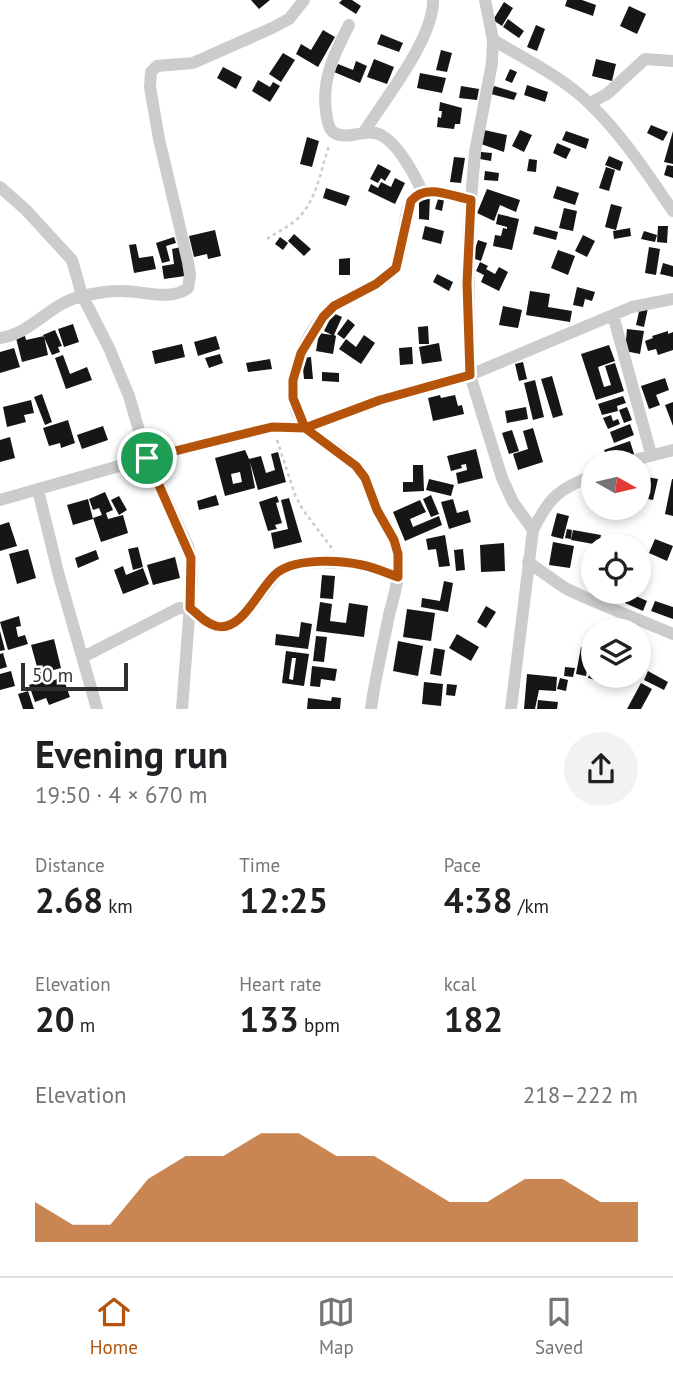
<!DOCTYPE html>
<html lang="en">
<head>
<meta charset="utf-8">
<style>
	:root { --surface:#fff; --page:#f2f2f2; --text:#202124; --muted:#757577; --line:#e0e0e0; --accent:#b45309 }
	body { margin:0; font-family:"PT Sans",sans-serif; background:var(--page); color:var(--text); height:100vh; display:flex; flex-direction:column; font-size:26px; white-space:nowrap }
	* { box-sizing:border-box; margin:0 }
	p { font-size:23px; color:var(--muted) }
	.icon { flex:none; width:38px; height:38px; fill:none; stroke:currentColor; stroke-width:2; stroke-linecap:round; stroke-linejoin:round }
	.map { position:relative; height:709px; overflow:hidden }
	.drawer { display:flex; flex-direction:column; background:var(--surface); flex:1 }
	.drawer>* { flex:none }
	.needle { width:46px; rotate:98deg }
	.controls { position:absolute; left:581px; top:450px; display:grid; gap:14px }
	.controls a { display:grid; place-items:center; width:70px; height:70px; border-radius:50%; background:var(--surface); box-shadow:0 4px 10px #0003; font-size:35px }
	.scale { position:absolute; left:21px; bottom:18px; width:107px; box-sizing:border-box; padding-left:7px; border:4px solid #2f2f2f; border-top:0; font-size:19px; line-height:24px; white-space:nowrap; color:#2f2f2f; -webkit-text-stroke:5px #fff; paint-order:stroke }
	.pin { position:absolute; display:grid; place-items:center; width:60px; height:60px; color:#fff; margin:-30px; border:4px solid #fff; border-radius:50%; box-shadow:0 2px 7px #0007 }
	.round { display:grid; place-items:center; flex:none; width:74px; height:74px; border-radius:37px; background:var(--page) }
	.headline { display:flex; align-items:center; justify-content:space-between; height:119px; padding:0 35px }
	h1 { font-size:38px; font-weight:700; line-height:52px }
	.metrics { display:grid; grid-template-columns:repeat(3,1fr); gap:10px; height:119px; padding:7px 35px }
	.metrics div { display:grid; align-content:center }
	.metrics b { font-size:35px; font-weight:700 }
	.metrics small { font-size:19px; font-weight:400 }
	.metrics p { font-size:19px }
	.chart { height:196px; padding:14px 35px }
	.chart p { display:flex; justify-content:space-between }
	.chart svg { width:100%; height:126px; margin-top:7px; fill:var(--accent); opacity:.7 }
	.tabs { display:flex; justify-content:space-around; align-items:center; height:98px; border-top:2px solid var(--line); background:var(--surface); font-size:19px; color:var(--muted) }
	.tabs a { display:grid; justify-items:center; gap:4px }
	.tabs .selected { color:var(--accent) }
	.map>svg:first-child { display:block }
	.building { fill:#161616; fill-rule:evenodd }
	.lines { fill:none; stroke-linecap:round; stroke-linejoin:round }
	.path { stroke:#ccc; stroke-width:2.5; stroke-dasharray:3.5 3.5; stroke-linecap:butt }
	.street { stroke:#ccc; stroke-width:12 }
	.route-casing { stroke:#fff; stroke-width:14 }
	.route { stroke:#b45309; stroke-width:9 }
</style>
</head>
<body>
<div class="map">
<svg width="673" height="709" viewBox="0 0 673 709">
	<rect width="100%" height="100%" fill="#fff"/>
	<path class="building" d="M251 0H270L259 9Z
		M342 0H352L361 6 356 14 339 3Z
		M567 0H582L596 5 593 16 565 6Z
		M504 2 513 8 502 26 493 20Z
		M629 6 646 14 637 34 620 26Z
		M508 19 524 31 519 38 503 27Z
		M536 25 545 29 537 51 527 47Z
		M323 30 335 37 318 67 296 54 301 44 311 50Z
		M381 34 403 43 399 52 377 44Z
		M441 50 452 53 447 72 436 70Z
		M283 53 295 60 281 82 269 74Z
		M374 59 394 67 387 84 367 77Z
		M596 59 616 64 612 81 592 76Z
		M356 61 367 66 360 83 334 72 338 64 353 70Z
		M223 67 242 77 236 89 217 78Z
		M510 69 517 72 512 83 505 80Z
		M420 73 446 78 442 93 417 88Z
		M258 80 270 87 273 82 280 86 270 102 252 91Z
		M527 85 548 92 545 102 524 95Z
		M461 86 479 89 477 100 459 98Z
		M494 86 517 93 514 100 491 94Z
		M440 102 462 108 460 124H455L454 129 437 127 438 117 441 118 442 111H439Z
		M651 125 668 132 663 141 647 133Z
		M484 130 507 135 504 152 481 144Z
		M520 130 532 135 524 152 512 146Z
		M566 131 589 139 586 149 562 140Z
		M673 131V164L664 162Z
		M307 137 319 141 312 167 300 164Z
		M557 143 571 149 566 159 553 153Z
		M481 152 492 153 491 161 480 159Z
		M609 156 623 162 620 171 605 165Z
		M454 157 465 158 461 183 450 182Z
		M529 159 537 160 536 172 527 171Z
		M378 164 391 171 385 181 381 178 378 183 370 179Z
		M667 165 673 166V178L664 175Z
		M606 167 615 170 609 191 599 188Z
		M485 171 499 173 498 181 484 180Z
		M395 178 405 183 395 204 368 191 371 184 378 188 381 182 391 187Z
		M557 186 579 193 575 205 553 198Z
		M326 188 350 196 346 206 323 198Z
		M487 189 520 200 516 212 500 205 494 221 477 213Z
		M419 196H430L429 220 419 219Z
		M438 199 444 200 442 211 435 209Z
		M611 204 622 207 616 230 605 227Z
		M564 208 577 211 573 231 559 228Z
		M498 214 519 219 512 250 493 246 495 235 501 236 503 228 507 229V227L496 224Z
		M425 226 444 231 441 244 422 239Z
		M535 226 558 232 556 240 533 234Z
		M658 226H668L667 243 657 242Z
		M630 228 631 236 614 239 613 231Z
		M215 230 221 256 208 259 207 254 194 257 189 236Z
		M644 231 657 235 655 242 641 239Z
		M294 234 311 249 304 256 288 241Z
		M583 235 595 241 587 257 575 251Z
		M174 237 176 243 166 246 170 261 162 263 156 243Z
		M280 237 288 243 283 250 275 244Z
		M478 240 487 243 481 261 472 258Z
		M136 244 139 258 153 256 156 269 134 273 129 245Z
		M181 247 185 276 164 279 162 266 174 264 172 249Z
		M649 247 660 249 656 275 645 273Z
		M558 250 575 256 568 275 551 268Z
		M350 258V275H339V259Z
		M480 262 488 266 486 269 495 274 499 267 508 272 499 291 481 282 484 275 476 271Z
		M663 263 673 266V277L660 274Z
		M437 274 453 282 449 291 433 282Z
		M577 287 595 292 592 301 585 299 583 307 573 305Z
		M530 291 550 294 548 307 572 311 570 322 526 315Z
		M503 306 522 310 518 328 499 325Z
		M640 307 648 308 644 327 636 325Z
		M333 313 342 317 334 335 336 336 333 354 316 351 319 333 332 335 324 331Z
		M348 319 355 325 344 339 337 334Z
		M73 324 79 342 64 347 58 329Z
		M428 326 429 344H419L418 327Z
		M627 329 644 331 640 354 625 351Z
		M55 330 62 346 58 347 60 352 52 355 43 335Z
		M668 331V334L673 332V350L658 355 656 349 648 351 645 341 653 338 652 336Z
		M364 335 375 343 361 364 339 349 346 339 356 347Z
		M25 336 26 340 44 336 48 355 22 362 16 338Z
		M216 336 220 349 198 356 194 342Z
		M439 343 442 361 422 364 419 347Z
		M182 344 185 357 155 364 152 351Z
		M609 345 615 361 598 367 604 387 611 385 605 366 615 363 624 391 596 400 581 354Z
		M412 347 413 364 400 365 399 348Z
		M14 348 20 367 0 373V352Z
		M220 354 223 363 209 368 205 358Z
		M63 355 70 374 87 367 92 380 66 389 55 358Z
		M311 357 313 379H304L302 358Z
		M270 359 272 369 248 372 246 363Z
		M523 362 527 379 519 381 515 364Z
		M322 372 339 373V382L322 381Z
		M552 376 563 415 553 418 541 379Z
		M665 378 669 390 656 395 660 405 649 409 641 386Z
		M535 380 544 417 533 420 524 383Z
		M42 394 52 422 45 425 34 397Z
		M440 395 441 398 455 395 458 406 462 405 464 414 433 421 428 398Z
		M623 396 626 403 617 406 618 411 602 415 598 404Z
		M31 400 34 413 24 415 26 422 7 427 3 407Z
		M673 402V426L665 405Z
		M526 407 528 419 507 423 505 411Z
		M627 407 632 420 624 423 619 410Z
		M611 415 613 421 618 419 620 424 608 429 603 418Z
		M68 420 75 443 61 448 60 443 49 446 43 428Z
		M630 424 634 435 614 443 610 432Z
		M103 426 108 440 82 449 77 435Z
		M533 428 543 462 518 470 513 454 528 449 523 431Z
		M512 430 519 451 509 454 502 433Z
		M10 437 15 458 0 462V440Z
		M630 441 635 457 620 462H609L604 450Z
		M476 449 483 478 458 484 456 473 467 470 466 464 461 465 462 468 451 471 447 456Z
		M245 450 249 459 261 456 266 473 275 470 271 454 278 452 286 482 258 490 250 462 255 488 225 496 215 458ZM240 472 242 482 233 484 231 474Z
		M413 465H423L424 491 403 492V482H413Z
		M647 477 658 479 653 500 643 498Z
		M429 479 454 485 451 496 426 490Z
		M672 479H673V516L665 514Z
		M105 492 113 510 106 513 108 519 123 515 128 533 101 542 93 518 102 515 99 508 93 510 89 499Z
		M216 495 219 505 199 510 197 501Z
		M431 495 439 514 431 517 423 499Z
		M119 496 127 510 119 515 111 500Z
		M277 496 279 502 276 503 282 523 275 525 277 529 268 531 259 502Z
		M289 498 302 542 274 549 271 533 288 529 281 500Z
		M88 499 93 519 73 525 67 505Z
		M453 499 457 513 468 510 471 522 449 529 441 502Z
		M420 500 426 512 410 519 413 527 439 516 442 525 405 541 393 512Z
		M557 513 569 516 563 539 551 536Z
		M9 522 17 546 0 551V525Z
		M567 529 572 530 571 539 565 538Z
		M573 530 601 535 599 545 571 540Z
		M445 535 450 566 439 567 436 549 428 550 426 539Z
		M605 538 637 544 636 546H604Z
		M655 539 673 546 667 561 649 553Z
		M553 542 574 546 570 568 549 565Z
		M504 543 505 571 481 572 480 545Z
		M138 547 143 567 133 570 128 549Z
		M28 549 36 578 17 584 9 554Z
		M463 549 465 570 456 571 454 550Z
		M96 550 99 559 78 568 75 558Z
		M175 557 180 578 153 585 147 565Z
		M123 566 126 575 143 568 149 584 123 594 114 570Z
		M322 575 335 576 333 599 320 598Z
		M444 581 453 583 448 612 421 607 422 598 440 601Z
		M594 592H620L616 601Z
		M629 593 647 601 643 611 625 603Z
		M655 601 673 607V619L651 611Z
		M320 602 332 604 330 621 346 623 349 603 368 606 364 637 316 631Z
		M486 606 496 612 486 628 477 622Z
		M407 609 435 613 431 641 403 637Z
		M19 616 21 626 16 627 18 637 25 635 28 644 8 650 0 622Z
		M301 622 312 624 308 649 275 645 276 634 299 637Z
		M0 631 5 650 0 651Z
		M457 634 479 647 471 661 449 648Z
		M316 636 327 637 324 662 313 661Z
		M54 639 61 668 39 674 31 645Z
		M398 641 423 646 418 676 393 671Z
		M581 647 591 649 586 676 576 674Z
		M434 648 445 650 441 676 430 674Z
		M286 651 309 654 304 686 282 683ZM292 658H296L293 680 289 679Z
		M3 653 7 667 0 669V654Z
		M593 664V676H605L603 682 588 678Z
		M312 666 337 669 335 681 321 679 320 687 310 686Z
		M565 667 575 668 573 677 564 676Z
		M11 671 15 686 0 690V674Z
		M648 671 668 682 664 690 644 680Z
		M527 674 557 677 556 691 539 690 535 709H524Z
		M63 677 70 697 49 705 46 698 35 702 29 685 47 679 49 682Z
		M560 678 568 680 566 691 557 689Z
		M424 682 443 684 441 706 422 704Z
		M641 683 652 689 641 709H627Z
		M447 684 457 685 455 696 446 695Z
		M28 691 34 709H23L18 694Z
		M332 697 341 698 340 709H307L308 698 331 701Z
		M538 700 558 702 557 709H537Z"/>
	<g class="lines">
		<path class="path" d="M267 239C276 233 286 228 295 221 317 202 320 171 329 146
			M277 440 295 495 303 510 334 551"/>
		<path class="street" d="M485 0 493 40 492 63 475 152 468 235 470 375 502 478 513 502 533 530
			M349 25C333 56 320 83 327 118 328 123 329 129 333 132 347 142 366 127 381 135 398 144 414 174 422 191
			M493 40C527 60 564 78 591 105 623 136 648 175 673 211
			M590 103 607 94 645 59 673 61
			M364 132C385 99 434 38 433 0
			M0 187 26 210 72 260 82 295 109 348 129 396 147 458 188 546 191 558 192 579 182 709
			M613 315 651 454
			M0 338C34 333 50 301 87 295 97 293 108 291 119 291 141 290 170 302 188 288L190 275 188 262 159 139 150 87 151 72 157 66 193 63 272 28 289 19 304 0
			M627 462 673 450
			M38 490 59 576 97 709
			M0 500 147 458 272 427 305 428 380 400 470 375 632 307 673 299
			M528 562 565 588 586 598 673 634
			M83 657 179 608H190L208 623 217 627 227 626 245 615 278 572 292 565 314 562 362 564 398 577
			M371 709C375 678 383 646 389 615 394 596 401 573 398 553 395 536 384 525 377 510 370 496 368 480 357 467 334 441 296 437 293 395 291 365 310 325 334 306 352 293 378 289 393 271 407 254 399 203 419 193 429 187 459 197 471 200
			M511 709 533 530C551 494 558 491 593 475"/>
	</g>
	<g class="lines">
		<defs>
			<path id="route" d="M147 458 272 427 305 428 380 400 470 375 467 283 471 200C451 196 425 183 411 201L396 268 376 284 334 306 323 317 301 353 293 380V398L305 428 356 466 365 478 377 510 394 540 398 554V577C386 573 374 567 362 565 340 560 297 558 278 572 260 585 243 633 216 626 206 624 198 614 190 608L191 558 147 458"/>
		</defs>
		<use href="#route" class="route-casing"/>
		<use href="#route" class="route"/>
	</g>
</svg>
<div class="controls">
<a><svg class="needle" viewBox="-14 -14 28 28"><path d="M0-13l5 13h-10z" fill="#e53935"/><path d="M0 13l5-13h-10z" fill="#757577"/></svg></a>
<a><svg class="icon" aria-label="locate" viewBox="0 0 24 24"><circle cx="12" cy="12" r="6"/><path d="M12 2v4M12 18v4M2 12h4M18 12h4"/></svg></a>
<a><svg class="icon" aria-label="layers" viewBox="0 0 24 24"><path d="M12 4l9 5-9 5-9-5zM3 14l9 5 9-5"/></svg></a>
</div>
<div class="scale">50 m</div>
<div class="pin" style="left:147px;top:458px;background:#1e9e55"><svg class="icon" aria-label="arrive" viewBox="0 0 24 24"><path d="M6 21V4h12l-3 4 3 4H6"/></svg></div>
</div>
<section class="drawer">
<div class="headline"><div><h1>Evening run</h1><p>19:50 · 4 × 670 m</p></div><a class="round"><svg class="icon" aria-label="share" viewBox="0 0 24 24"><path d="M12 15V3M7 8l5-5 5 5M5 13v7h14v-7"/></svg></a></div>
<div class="metrics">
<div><p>Distance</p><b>2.68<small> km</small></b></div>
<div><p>Time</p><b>12:25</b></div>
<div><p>Pace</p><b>4:38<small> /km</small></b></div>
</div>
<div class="metrics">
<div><p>Elevation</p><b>20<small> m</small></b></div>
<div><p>Heart rate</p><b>133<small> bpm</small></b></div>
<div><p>kcal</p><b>182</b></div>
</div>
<div class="chart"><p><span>Elevation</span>218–222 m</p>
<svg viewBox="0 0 160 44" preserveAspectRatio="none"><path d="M0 44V30L10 38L20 38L30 22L40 14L50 14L60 6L70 6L80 14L90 14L100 22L110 30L120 30L130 22L140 22L150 30L160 30V44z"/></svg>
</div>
</section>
<nav class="tabs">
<a class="selected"><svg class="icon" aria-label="home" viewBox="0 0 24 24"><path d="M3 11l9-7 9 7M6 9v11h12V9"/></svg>Home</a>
<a><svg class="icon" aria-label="map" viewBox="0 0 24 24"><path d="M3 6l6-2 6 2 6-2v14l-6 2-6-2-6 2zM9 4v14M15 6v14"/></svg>Map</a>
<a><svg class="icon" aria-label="saved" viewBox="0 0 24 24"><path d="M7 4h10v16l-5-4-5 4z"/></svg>Saved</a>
</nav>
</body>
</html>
